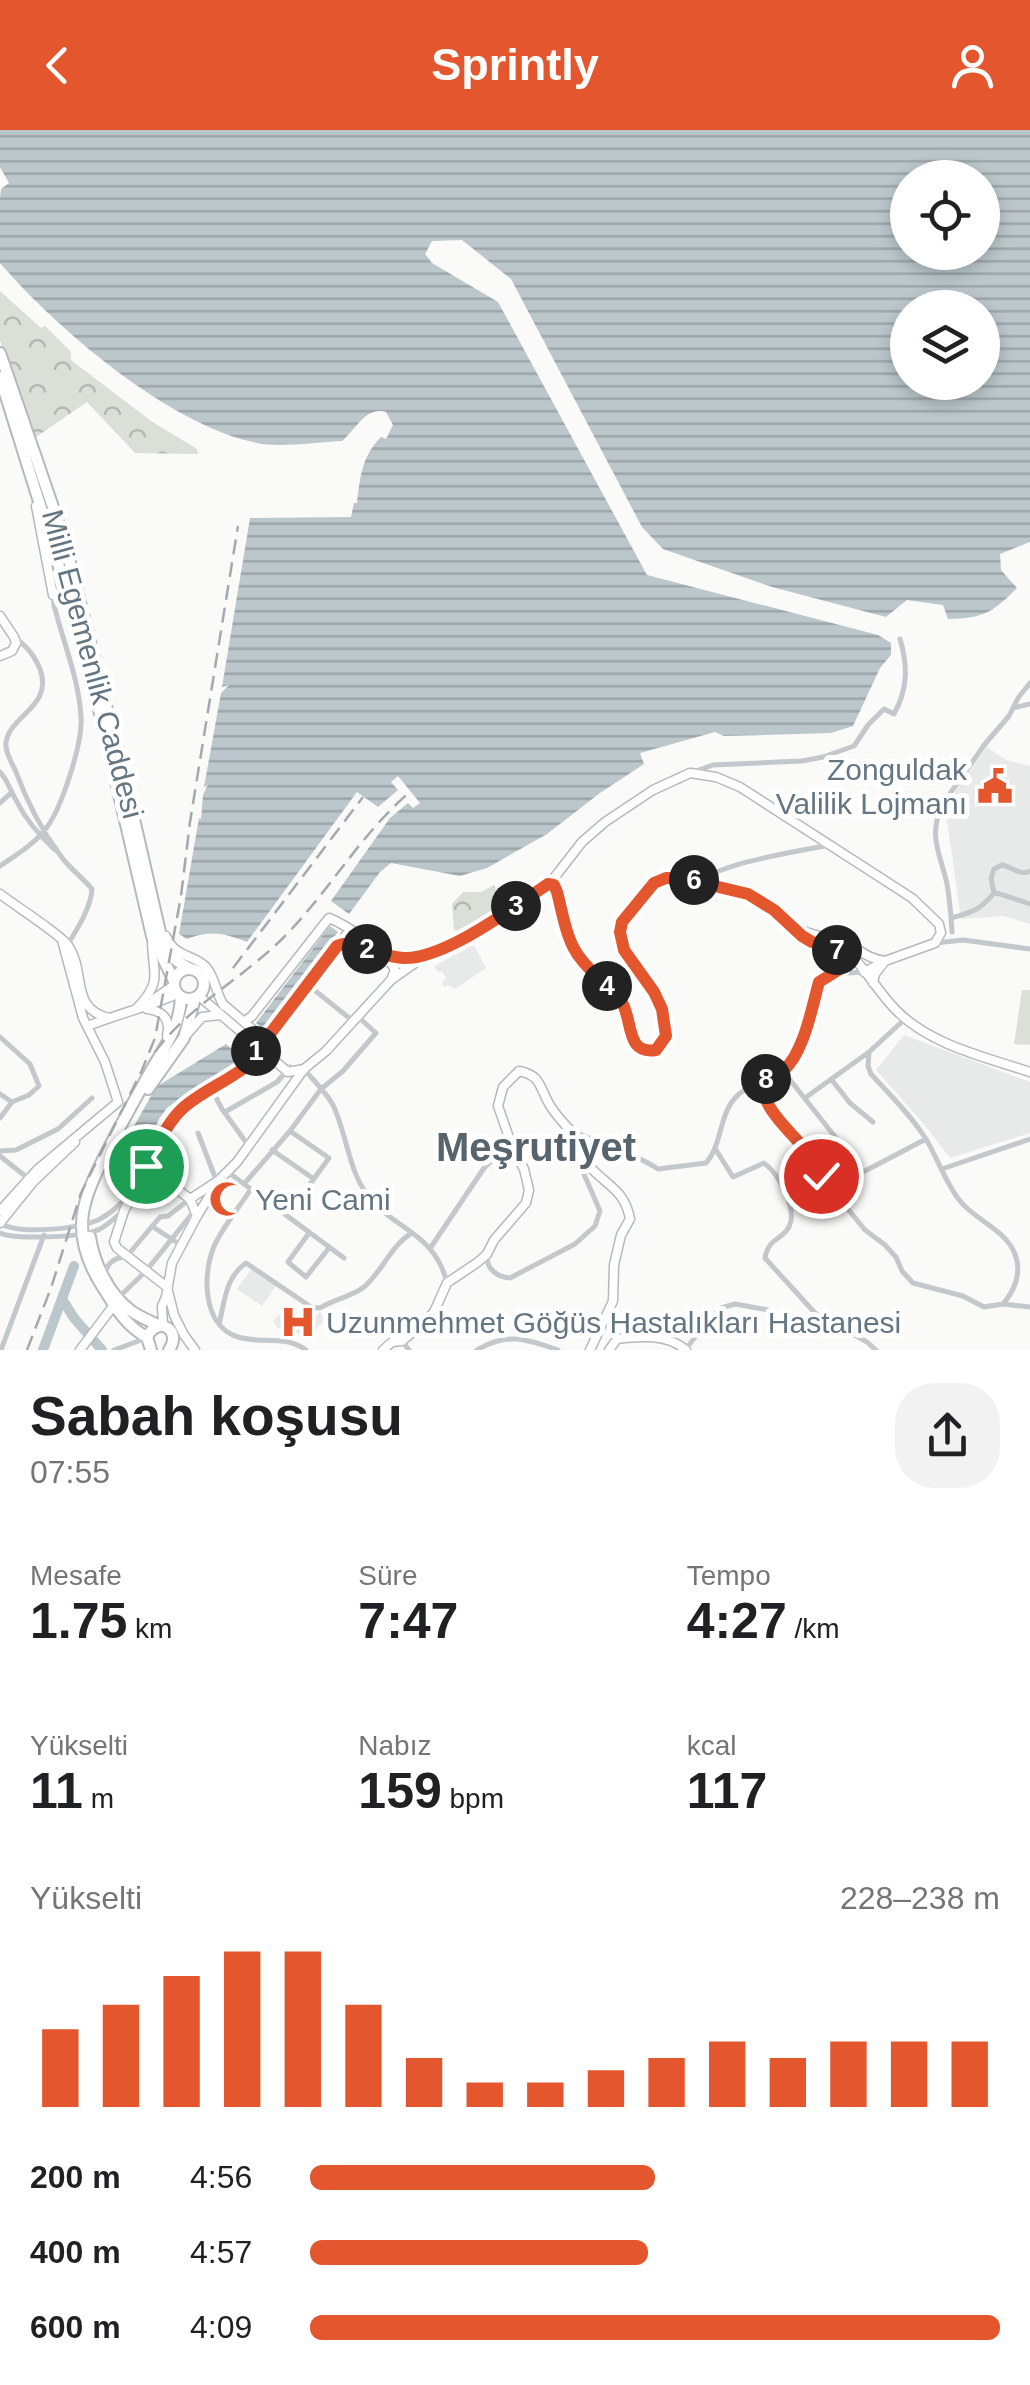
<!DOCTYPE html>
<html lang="tr">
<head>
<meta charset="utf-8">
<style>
	:root { --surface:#fff; --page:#f2f2f2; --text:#202124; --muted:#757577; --accent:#e4572e }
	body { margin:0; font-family:Helvetica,sans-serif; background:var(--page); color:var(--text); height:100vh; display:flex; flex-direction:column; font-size:38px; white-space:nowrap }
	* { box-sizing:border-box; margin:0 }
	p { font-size:32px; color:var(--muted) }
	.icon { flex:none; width:55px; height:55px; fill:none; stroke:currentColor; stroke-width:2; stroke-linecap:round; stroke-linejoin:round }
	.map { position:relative; height:1220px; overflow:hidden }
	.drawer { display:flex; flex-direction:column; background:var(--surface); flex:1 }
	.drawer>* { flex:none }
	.buttons { position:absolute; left:890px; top:30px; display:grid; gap:20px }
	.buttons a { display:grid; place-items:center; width:110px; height:110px; border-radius:50%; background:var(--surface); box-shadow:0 5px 15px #0003; font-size:50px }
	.pin { position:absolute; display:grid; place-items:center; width:85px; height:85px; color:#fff; margin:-42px; border:5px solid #fff; border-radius:50%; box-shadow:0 2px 10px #0007 }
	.km { position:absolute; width:50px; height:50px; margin:-25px; border-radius:50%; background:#222; color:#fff; font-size:28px; line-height:50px; text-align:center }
	.round { display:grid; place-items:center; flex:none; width:105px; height:105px; border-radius:40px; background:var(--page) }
	.overview { display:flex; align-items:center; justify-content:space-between; height:170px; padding:0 30px }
	h1 { font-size:55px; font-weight:700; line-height:75px }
	.stats { display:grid; grid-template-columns:repeat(3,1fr); gap:15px; height:170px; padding:10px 30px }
	.stats div { display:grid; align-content:center }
	.stats b { font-size:50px; font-weight:700 }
	.stats small { font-size:28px; font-weight:400 }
	.stats p { font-size:28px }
	.chart { height:280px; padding:20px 30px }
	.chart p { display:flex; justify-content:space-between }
	.chart svg { width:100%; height:180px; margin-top:10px; stroke:var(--accent); stroke-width:6 }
	ul { padding:0 30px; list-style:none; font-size:32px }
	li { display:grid; grid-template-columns:160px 120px 1fr; align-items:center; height:75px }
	li i { height:25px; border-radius:12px; background:var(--accent) }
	header { display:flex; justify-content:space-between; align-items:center; height:130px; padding:0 30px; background:var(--accent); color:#fff; font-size:45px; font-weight:700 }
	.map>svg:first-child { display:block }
	.built { fill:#e8e9e9 }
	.green { fill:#dadfd7 }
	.park { fill:url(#park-crowns) }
	.water { fill:url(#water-rules); fill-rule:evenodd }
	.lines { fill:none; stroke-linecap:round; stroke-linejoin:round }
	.river { stroke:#bbc7cb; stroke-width:10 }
	.secondary-casing { stroke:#b3babf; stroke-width:11 }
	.primary-casing { stroke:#b5babe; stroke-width:11 }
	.highway-casing { stroke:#b4b9bd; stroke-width:14 }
	.street { stroke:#c3c8cc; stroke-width:5 }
	.secondary { stroke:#fff; stroke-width:8 }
	.primary { stroke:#fff; stroke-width:8 }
	.highway { stroke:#fff; stroke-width:10 }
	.rail { stroke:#a2aab0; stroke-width:2.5; stroke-dasharray:15 8; stroke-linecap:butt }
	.route-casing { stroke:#fff; stroke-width:20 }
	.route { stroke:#e4572e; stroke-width:12 }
	.labels { text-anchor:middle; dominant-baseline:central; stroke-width:10; stroke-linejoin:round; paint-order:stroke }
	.street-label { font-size:30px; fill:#657683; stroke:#fff }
	.poi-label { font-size:30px; fill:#657683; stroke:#fff; text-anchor:start }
	.district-label { font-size:40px; font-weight:bold; fill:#57646e; stroke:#fff }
</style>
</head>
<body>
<header><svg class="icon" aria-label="back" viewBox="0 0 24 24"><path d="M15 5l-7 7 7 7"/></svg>Sprintly<svg class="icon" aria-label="person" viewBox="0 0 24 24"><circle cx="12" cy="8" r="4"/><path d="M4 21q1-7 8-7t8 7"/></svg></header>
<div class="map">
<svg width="1030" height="1220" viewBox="0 0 1030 1220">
	<defs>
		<pattern id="park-crowns" width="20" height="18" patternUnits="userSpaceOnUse" patternTransform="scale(2.5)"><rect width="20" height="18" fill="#dadfd7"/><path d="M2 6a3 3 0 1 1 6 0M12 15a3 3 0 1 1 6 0" fill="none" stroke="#b4b9b4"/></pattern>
		<pattern id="water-rules" width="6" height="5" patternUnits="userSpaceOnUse" patternTransform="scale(2.5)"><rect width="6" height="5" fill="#bbc7cb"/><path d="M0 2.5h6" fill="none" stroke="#9ca6aa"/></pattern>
	</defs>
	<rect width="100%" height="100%" fill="#fafaf8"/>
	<path class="built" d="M987 617 1006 630 1030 636V794L1004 786 961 789 945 676Z
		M474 815 486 838 455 859 448 855 444 857 442 852 446 848 442 841 438 842 434 836Z
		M904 905 1030 952V1003L950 1028 923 993 876 940Z
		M252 1138 276 1156 262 1176 237 1159Z
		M289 1175 300 1188 307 1182 313 1189 320 1182 325 1189 307 1210 302 1204 300 1206 288 1193 279 1199 273 1191Z"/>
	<path class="green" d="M1022 860H1030V915L1014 914Z"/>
	<path class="park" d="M0 161 41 198 45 196 71 222V230L151 291 197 319 198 324 135 323 87 272 36 307 0 211Z
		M494 755 501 774 466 802 454 800 452 774 463 762H481Z"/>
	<path class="water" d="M0 0H1030V412L1000 424 1001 440 1017 458C992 483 984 488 948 489L943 475 907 470 886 487 772 457 663 419 642 397 511 149 462 110 432 111 425 124 432 133 498 172 647 445 878 505 891 513V525L880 538 853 596 831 603 724 606 715 602 640 623 644 634 600 663 547 704 487 738 460 746 391 733 380 742 349 784 331 771 390 688 408 673 413 678 420 673 398 646 391 652 398 660 378 677 357 662 247 812C223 803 211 800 187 809L179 804 199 688 201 689 203 665 208 654 204 657 221 563 229 555 222 557 250 388 351 387 354 373H357C360 347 362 326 381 307L386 309 393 295 386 282C365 276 356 300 342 311 318 312 279 318 257 313 169 295 58 200 0 133V69L1 59 9 53 0 37ZM908 48H982V122H908ZM908 178H982V252H908Z
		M330 796 338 802 264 899 256 893Z
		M226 914 242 927 224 944 187 963 167 978 159 989 131 1050 110 1039 156 957Z"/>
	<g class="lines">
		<path class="river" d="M62 1169 74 1188 102 1220
			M43 1220 74 1136"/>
		<defs>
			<path id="secondary" d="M0 486 14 507 16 513 12 521 0 526
				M554 748 582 712 605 692 653 660 690 643 716 647 740 657 912 768 939 794 941 803 935 813 885 831 864 842
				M554 755C563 776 564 802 576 822 587 842 612 853 623 874 631 890 629 911 645 922L656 921C694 875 614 838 621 798 623 788 631 779 637 772 665 738 681 746 719 757 729 760 740 760 749 764 766 772 777 787 792 796 808 806 827 806 844 812 859 819 868 829 885 831L875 844 873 853
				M0 764C14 775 62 805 69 817 86 843 70 879 109 888
				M166 806C176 829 192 823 206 837 215 847 216 864 224 876
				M340 815 343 814 402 828 421 826
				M840 815C862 832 876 860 896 880 930 915 985 927 1030 942
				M199 866 288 942 304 939
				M154 869 174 855
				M223 874 265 910
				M137 878C164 850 152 843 152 809
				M147 879C163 881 171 889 167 906
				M244 892 252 886 329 788C347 795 387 823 395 840L391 850
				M88 896C118 884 148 877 177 864
				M187 904 202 887 220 885
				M146 1036 190 1069 197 1086
				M190 1069 216 1052
				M0 1081 38 1039 118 972 105 932 83 888 62 810
				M0 1093 33 1052 75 1012
				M163 1196 162 1176 166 1167 172 1133 197 1086 220 1049 237 1032 304 939 326 921 391 850 425 826 493 792 548 754
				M80 1220 114 1175
				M195 1220 184 1205 174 1185 167 1157 117 1118 114 1112 124 1081 174 987C194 967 221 955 244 937L340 815 349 800
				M383 1220 392 1212 402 1211 423 1194 434 1182 447 1153 478 1132 487 1124 494 1110 526 1073 529 1060 524 1039 513 1019 498 976 503 957 519 941C539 945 539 954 547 970 553 982 564 994 574 1004L571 1012C577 1021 583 1030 591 1038 609 1057 625 1061 630 1089L621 1105 614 1135 613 1171 590 1220
				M609 1220 617 1209C640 1206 668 1204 686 1220"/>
			<path id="primary" d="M36 376 53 465"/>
			<path id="highway" d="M0 223 64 409 128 663 160 802C165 820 173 831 189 838
				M0 247 56 426 101 587 152 806 174 851
				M174 854a15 15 0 1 1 30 0a15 15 0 1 1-30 0Z
				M148 959 184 908 195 868
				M90 1107C94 1134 109 1164 130 1180 139 1187 150 1191 160 1196
				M147 1207C126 1197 114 1175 102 1156 66 1099 84 1066 112 1012 125 987 139 962 153 937 167 914 180 895 181 867
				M151 1220 147 1207C158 1185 183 1200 169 1220"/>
		</defs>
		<use href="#secondary" class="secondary-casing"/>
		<use href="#primary" class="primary-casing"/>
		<use href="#highway" class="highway-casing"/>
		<path class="street" d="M17 509C28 518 34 525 40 539 54 577 9 585 6 613 5 622 12 633 16 642 27 672 41 699 60 725 69 738 82 747 92 759 91 777 78 798 68 814
			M1013 578 1030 574
			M0 642C8 651 11 662 17 672 26 690 40 706 55 720
			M693 642 713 635 802 631 823 627 854 616 868 595 884 579 894 584C908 559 908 536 900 509
			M0 673 12 662
			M0 736C16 725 36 713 47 697 62 677 83 612 81 587 79 549 63 512 54 475L53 465 64 457
			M699 751C730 731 791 723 829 715
			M994 762 1030 774
			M951 788C972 782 979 781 994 763L991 748 994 739 1002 735C1012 737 1020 746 1030 741
			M797 802 812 812 841 822 843 833 835 843
			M952 802C951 786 950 770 947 754 940 722 928 708 942 675L985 614 1009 586 1018 568 1030 553
			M935 813 963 810 1030 819
			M308 855 353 891
			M905 889 869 922 868 936 871 944C890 965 910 984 926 1009 938 1029 945 1052 960 1071 975 1090 1005 1099 1015 1124 1022 1142 1015 1160 1003 1174
			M0 907 30 934 39 956 29 965 12 972 0 988
			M304 939C313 950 326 962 333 975 346 1002 349 1040 366 1063 394 1101 434 1101 447 1153
			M783 941 863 1042 926 1009
			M831 949 850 973 873 992
			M761 951 762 963 786 1000 801 1015 821 1046 865 1100 885 1115 896 1127 902 1141 913 1153 963 1166 984 1177 1003 1174 1030 1177
			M212 960 222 979 248 1015
			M0 964 12 972
			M805 968 869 922
			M225 982 277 952 290 937
			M575 1002C603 1015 634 1023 658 1039L706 1033C722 1015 719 986 735 968 748 953 769 953 783 940 804 922 811 878 819 852L833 844 864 842
			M198 1003 215 1047 220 1049
			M272 1020 314 1049
			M716 1020 733 1047 764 1033C778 1043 798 1079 789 1097 781 1111 769 1107 765 1128L815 1183 867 1212 876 1220
			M0 1021 16 1020 58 999 92 968
			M0 1026 29 1049
			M942 1039 1030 1009
			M228 1042 244 1054 290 1001 321 959 343 941 376 903 357 886
			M244 1054 344 1128
			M251 1059C240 1076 226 1093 216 1112 202 1140 201 1196 238 1207 261 1214 287 1205 306 1220
			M287 1086 329 1028 290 1001
			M0 1093C18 1105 77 1099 98 1090 110 1084 121 1074 130 1064
			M153 1097 181 1115
			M0 1103C16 1110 78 1107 95 1101 105 1098 113 1089 121 1083
			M309 1103 288 1132 306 1147 329 1118
			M431 1117 484 1038 499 1024 513 1019
			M127 1126 160 1087 168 1086 190 1069
			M487 1127C487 1140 498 1147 510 1148L575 1114 595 1096 600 1081 573 1019
			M105 1145C106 1133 117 1125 129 1128
			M118 1168 146 1141 195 1080
			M219 1194C225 1171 225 1148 246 1133L311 1177 320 1178C334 1169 351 1167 364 1157 383 1141 390 1116 412 1103
			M402 1211 409 1220
			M1 1220 44 1105
			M114 1220 144 1209
			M477 1220C508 1202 526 1209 558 1220
			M685 1220 709 1189 721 1178 735 1174 768 1180 785 1195 807 1201 850 1203"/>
		<use href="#secondary" class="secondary"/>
		<use href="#primary" class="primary"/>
		<use href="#highway" class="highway"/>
		<path class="rail" d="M233 838 363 667
			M155 922C189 876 243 848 283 808 329 762 361 703 411 661
			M27 1220 51 1158 81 1063 142 940 155 908 181 766 190 692 238 396"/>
	</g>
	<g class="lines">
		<defs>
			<path id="route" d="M146 1036C157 1017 166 994 182 979 199 963 224 953 244 938L337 816 343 814C361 818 387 827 404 828 445 829 514 777 548 754L554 755 557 762C563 784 566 811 581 829 592 844 608 854 620 869 634 888 624 925 656 920L666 906 662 879 654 862 624 820 620 802 622 792 654 753 666 748H681L748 764 774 780 802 806 812 812 834 818 841 822 844 828 840 839 819 852C812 877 804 923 783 941 778 945 767 948 761 951 763 979 787 998 804 1018 810 1027 816 1036 821 1046"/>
		</defs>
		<use href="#route" class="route-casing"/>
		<use href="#route" class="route"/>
	</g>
	<defs>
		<symbol id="civic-bare" viewBox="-9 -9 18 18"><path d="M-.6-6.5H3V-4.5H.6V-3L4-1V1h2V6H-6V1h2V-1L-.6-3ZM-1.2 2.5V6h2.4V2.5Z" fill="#e4572e" stroke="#fff" stroke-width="2.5" paint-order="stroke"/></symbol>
		<symbol id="mosque-bare" viewBox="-9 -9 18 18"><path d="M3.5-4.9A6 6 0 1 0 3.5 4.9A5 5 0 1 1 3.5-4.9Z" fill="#e4572e" stroke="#fff" stroke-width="2.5" paint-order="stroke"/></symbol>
		<symbol id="hospital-bare" viewBox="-9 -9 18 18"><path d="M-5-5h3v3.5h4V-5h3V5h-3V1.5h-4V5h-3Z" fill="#e4572e" stroke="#fff" stroke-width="2.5" paint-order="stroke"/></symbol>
	</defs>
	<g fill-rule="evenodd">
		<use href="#civic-bare" x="970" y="631" width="50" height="50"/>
		<use href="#mosque-bare" x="202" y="1044" width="50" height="50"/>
		<use href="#hospital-bare" x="273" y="1167" width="50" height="50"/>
	</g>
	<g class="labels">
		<g class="street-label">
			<text transform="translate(93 534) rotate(75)">Milli Egemenlik Caddesi</text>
		</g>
		<g class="poi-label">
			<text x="967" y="639" text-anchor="end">Zonguldak<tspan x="967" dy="34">Valilik Lojmanı</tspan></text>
			<text x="255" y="1069">Yeni Cami</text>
			<text x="326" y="1192">Uzunmehmet Göğüs Hastalıkları Hastanesi</text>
		</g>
		<g class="district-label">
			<text x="536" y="1017">Meşrutiyet</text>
		</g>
	</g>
</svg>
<div class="buttons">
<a><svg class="icon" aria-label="locate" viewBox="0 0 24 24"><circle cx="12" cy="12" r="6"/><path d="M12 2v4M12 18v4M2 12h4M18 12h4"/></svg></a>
<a><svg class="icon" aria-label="layers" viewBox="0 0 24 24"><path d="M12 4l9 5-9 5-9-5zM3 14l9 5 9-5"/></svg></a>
</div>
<div class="pin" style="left:146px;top:1036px;background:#1e9e55"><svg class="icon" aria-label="arrive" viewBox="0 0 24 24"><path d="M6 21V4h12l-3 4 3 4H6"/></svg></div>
<div class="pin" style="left:821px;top:1046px;background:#d93025"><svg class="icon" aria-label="check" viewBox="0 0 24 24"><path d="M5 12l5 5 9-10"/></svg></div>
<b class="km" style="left:256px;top:921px">1</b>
<b class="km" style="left:367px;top:819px">2</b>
<b class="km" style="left:516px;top:776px">3</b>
<b class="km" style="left:607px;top:856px">4</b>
<b class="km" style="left:694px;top:750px">6</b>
<b class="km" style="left:837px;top:820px">7</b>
<b class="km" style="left:766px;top:949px">8</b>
</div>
<section class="drawer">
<div class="overview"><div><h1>Sabah koşusu</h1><p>07:55</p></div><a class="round"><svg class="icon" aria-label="share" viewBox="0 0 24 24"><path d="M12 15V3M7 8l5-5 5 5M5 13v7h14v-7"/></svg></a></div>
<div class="stats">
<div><p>Mesafe</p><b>1.75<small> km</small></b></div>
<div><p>Süre</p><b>7:47</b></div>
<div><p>Tempo</p><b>4:27<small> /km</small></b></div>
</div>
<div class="stats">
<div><p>Yükselti</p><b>11<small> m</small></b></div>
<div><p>Nabız</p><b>159<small> bpm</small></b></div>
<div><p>kcal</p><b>117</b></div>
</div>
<div class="chart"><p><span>Yükselti</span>228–238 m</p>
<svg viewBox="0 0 160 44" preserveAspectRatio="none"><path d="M5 44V25M15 44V19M25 44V12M35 44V6M45 44V6M55 44V19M65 44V32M75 44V38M85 44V38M95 44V35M105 44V32M115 44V28M125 44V32M135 44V28M145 44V28M155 44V28"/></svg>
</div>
<ul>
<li><b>200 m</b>4:56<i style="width:50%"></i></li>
<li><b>400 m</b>4:57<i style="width:49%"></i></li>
<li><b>600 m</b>4:09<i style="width:100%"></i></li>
</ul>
</section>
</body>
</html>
